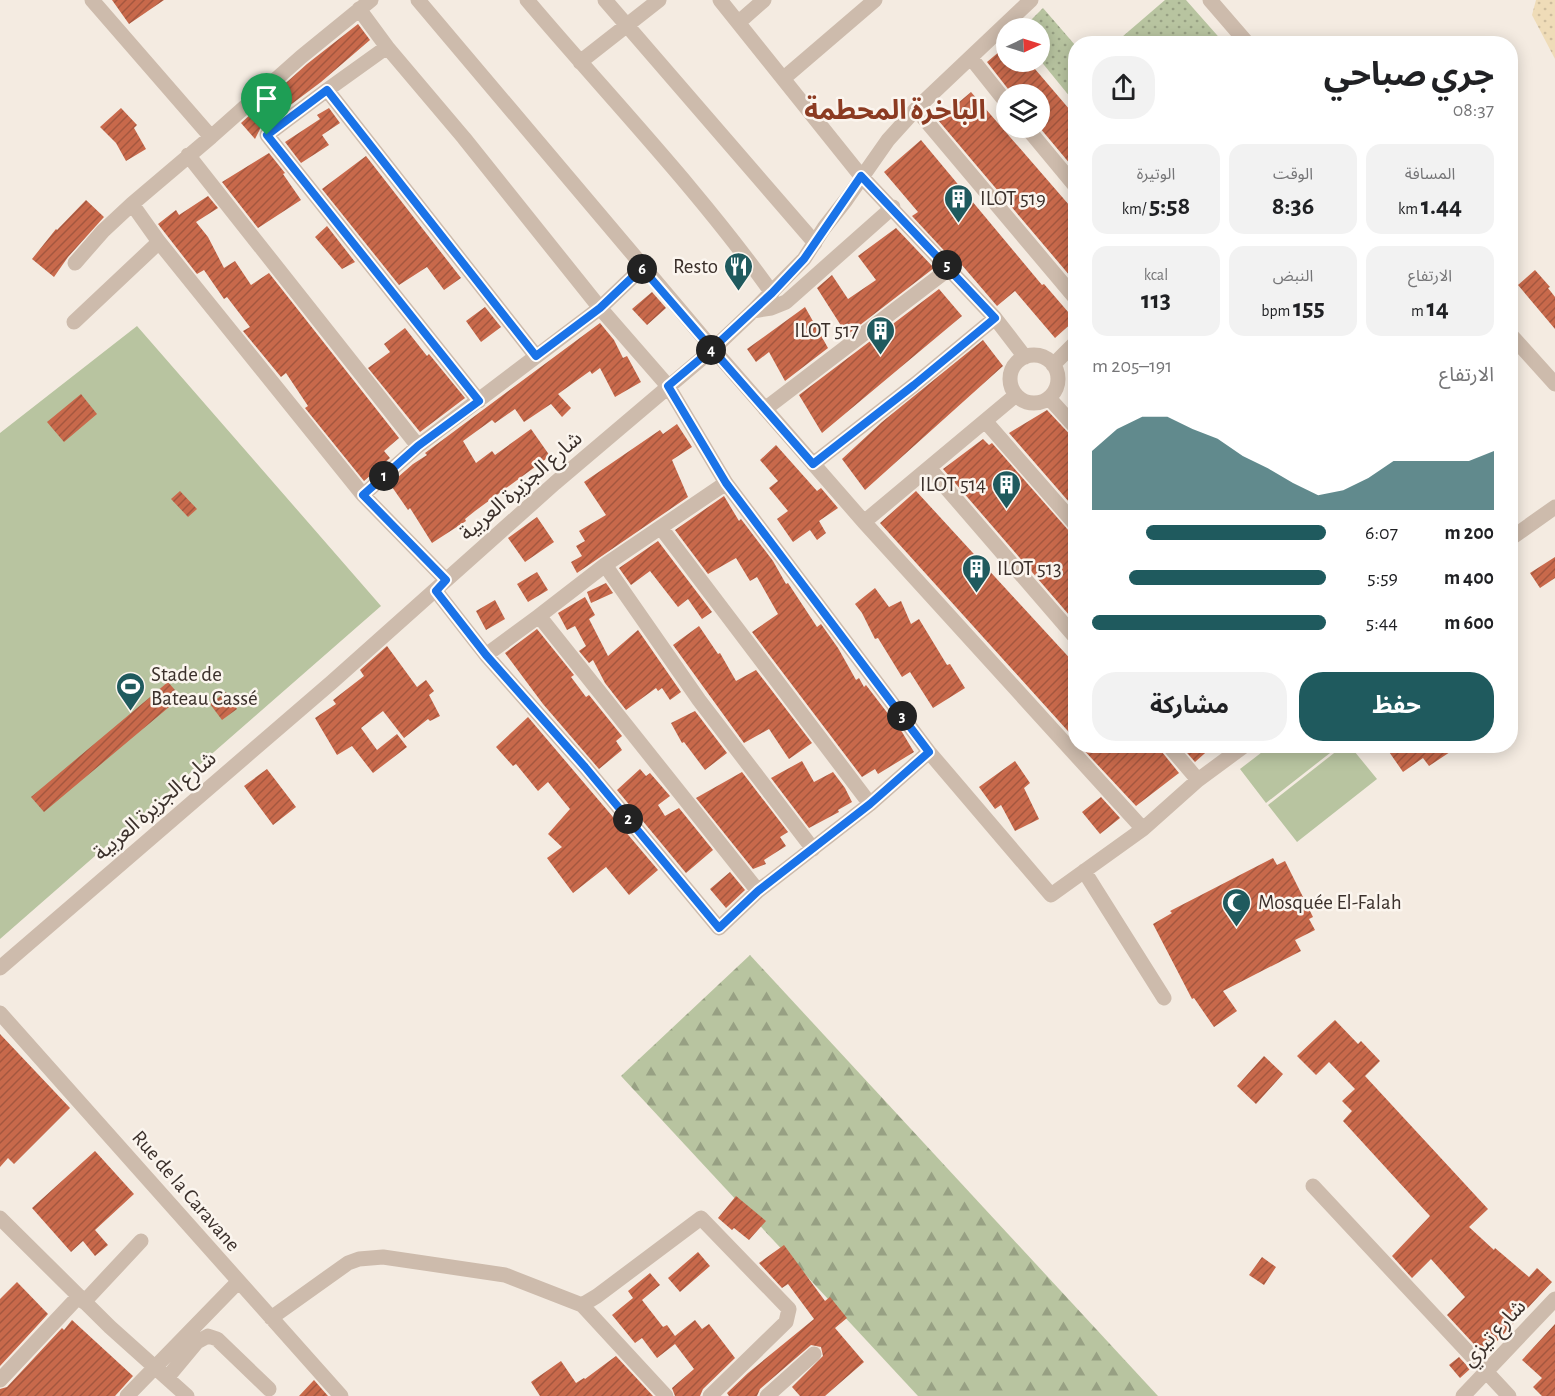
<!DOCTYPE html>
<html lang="ar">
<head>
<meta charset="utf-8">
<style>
	:root { --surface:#fff; --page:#f2f2f2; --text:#202124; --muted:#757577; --accent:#1f5a5e }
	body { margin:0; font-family:"Alegreya Sans","Noto Sans Arabic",sans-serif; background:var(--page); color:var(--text); direction:rtl; height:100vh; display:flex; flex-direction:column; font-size:22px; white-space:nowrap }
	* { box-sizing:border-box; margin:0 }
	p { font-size:20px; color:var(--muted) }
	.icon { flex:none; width:33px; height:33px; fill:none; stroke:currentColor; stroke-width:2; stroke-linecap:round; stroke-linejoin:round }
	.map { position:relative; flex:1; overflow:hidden; direction:ltr }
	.panel { position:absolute; left:1068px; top:36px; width:450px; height:717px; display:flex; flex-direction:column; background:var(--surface); border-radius:24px; box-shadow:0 3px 15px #0003; direction:rtl }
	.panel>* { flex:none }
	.needle { width:39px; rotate:86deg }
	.tools { position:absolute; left:996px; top:18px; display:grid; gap:12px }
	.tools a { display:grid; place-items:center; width:54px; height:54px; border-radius:50%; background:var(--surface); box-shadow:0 3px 15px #0003; font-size:30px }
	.pin { position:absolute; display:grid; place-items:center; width:51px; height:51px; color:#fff; margin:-62px -26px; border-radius:50% 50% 50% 0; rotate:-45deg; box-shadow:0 0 6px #0007 }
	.pin .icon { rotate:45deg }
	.km { position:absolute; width:30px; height:30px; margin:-15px; border-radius:50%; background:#222; color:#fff; font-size:16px; line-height:30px; text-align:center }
	.round { display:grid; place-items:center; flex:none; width:63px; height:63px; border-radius:24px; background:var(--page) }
	.overview { display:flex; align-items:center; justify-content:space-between; height:102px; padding:0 24px }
	h1 { font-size:33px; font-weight:700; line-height:45px }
	.figures { display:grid; grid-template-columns:repeat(3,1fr); gap:9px; height:102px; padding:6px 24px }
	.figures div { display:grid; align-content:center; border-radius:15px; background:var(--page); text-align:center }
	.figures b { font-size:26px; font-weight:700 }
	.figures small { font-size:16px; font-weight:400 }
	.figures p { font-size:16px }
	.chart { height:168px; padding:12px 24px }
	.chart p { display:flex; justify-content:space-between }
	.chart svg { width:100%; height:108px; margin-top:6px; fill:var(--accent); opacity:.7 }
	.action { display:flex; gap:12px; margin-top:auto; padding:12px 24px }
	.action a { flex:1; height:69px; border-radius:24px; background:var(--accent); color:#fff; font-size:24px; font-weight:700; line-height:69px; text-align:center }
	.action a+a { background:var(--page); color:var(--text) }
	ul { padding:0 24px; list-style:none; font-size:20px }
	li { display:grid; grid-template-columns:96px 72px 1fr; align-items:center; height:45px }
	li i { height:15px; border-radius:8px; background:var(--accent) }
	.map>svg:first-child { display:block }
	.green { fill:url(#green-dots) }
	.forest { fill:url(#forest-firs) }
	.sand { fill:url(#sand-dots) }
	.pitch { fill:#b8c4a0 }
	.building { fill:url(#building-hatch) }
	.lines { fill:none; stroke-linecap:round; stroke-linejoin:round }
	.minor { stroke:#cdbbac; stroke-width:15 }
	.route-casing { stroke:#fff; stroke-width:12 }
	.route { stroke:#1a73e8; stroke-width:8 }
	.labels { text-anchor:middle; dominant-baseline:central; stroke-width:5; stroke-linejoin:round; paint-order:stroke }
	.poi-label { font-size:21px; fill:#3b302b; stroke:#fbf5ee; text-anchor:start }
	.street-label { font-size:21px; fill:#3b302b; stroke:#fbf5ee }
	.district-label { font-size:27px; font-weight:bold; fill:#8c3b22; stroke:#fbf5ee }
</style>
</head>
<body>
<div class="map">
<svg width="1555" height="1396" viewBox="0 0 1555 1396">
	<defs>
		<pattern id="green-dots" width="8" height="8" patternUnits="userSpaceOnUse" patternTransform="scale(1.5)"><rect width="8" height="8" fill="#b8c4a0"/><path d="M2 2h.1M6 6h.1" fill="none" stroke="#97a083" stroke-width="1.8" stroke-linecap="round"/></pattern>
		<pattern id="forest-firs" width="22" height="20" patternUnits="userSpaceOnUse" patternTransform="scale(1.5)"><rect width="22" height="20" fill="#b8c4a0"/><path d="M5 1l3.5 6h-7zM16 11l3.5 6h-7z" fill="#97a083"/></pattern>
		<pattern id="sand-dots" width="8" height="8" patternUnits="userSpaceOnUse" patternTransform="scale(1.5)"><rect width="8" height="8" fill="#efdcb8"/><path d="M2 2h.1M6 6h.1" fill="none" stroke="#cebd9e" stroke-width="1.8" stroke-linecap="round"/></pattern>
		<pattern id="building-hatch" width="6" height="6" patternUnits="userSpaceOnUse" patternTransform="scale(1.5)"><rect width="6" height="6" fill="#c8694b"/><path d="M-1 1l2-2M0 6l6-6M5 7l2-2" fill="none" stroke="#a4573f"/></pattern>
	</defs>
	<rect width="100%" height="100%" fill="#f4ebe1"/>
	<path class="green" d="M1165 0H1186L1224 43H1115Z
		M1043 8 1075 45V103L1040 60V28H1023Z"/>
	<path class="forest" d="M750 955 1158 1396H918L621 1076Z"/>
	<path class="sand" d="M1536 0H1555V59L1532 15Z"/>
	<path class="pitch" d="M137 326 381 606 0 939V433Z
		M1270 746H1339L1266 803 1240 769Z
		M1343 746H1350L1377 779 1297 842 1268 805Z"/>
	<path class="building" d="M112 0H164L129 24Z
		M358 24 370 40 321 82 261 127 255 139 241 123 307 64Z
		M1006 46V62H1029L1076 117V171L1040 128V94H1012L987 62Z
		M971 92 1076 213V283L938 120Z
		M121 108 137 125 134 128 146 149 126 161 116 143 100 127Z
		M329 108 340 123 322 135 329 145 301 163 285 142 320 119 317 115Z
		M921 140 1042 285 1044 284 1075 320 1055 338 1015 291 997 306 955 257 952 259 912 216 918 212 884 172Z
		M269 153 285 173 283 174 301 200 258 228 222 182Z
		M366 156 461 278 444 290 427 267 399 285 322 189Z
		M208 196 218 208 196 222 208 237 224 268 235 261 251 285 269 273 399 438 384 451 390 458 364 481 305 408 308 406 286 373 281 377 243 331 250 327 227 297 224 299 204 270 197 274 158 224 176 210 179 215Z
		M86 200 104 217 68 257 54 277 32 259 56 229 57 230Z
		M327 226 355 262 342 269 315 237Z
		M896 228 934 268 847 335 817 288 832 275 848 299 876 280 858 256Z
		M1535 270 1550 287 1548 288 1555 297V329L1518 285Z
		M939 289 962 316 822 433 799 395Z
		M652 292 666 308 647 325 632 309Z
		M485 307 501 327 481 342 466 321Z
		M805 307 828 348 785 381 769 352 756 362 747 349Z
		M600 323 614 340 623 358 627 356 641 382 615 397 600 368 592 374 590 371 558 394 571 408 562 417 551 404 524 422 515 409 495 423 492 420 463 441 476 463 492 451 495 455 531 429 550 456 475 511 465 519 466 521 432 543 410 508 408 510 390 484 413 464 427 455 425 453Z
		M405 328 427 356 429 354 465 398 420 432 368 368 390 352 384 344Z
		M983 340 1003 366 865 490 842 459 882 422Z
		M81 394 97 414 64 442 47 422Z
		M1047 410 1076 441V510L1009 433Z
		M677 424 692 447 672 460 688 497 577 573 571 562 582 556 576 546 585 541 579 531 606 515 584 482 660 430 663 434Z
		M983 439 989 445 992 443 1069 531 1076 534V623L943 469Z
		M776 445 817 491 821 488 838 508 819 521 826 533 817 540 810 530 793 542 777 519 788 511 769 488 778 481 760 460Z
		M180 491 197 509 188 517 171 499Z
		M916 491 1076 665V740L880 523Z
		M724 496 739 521 741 519 773 561 786 584 788 583 817 627 821 624 838 648 856 680 859 678 864 687 866 685 902 732 914 752 878 774 875 769 862 777 752 632 778 614 757 577 750 581 736 558 708 574 675 530Z
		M537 517 554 542 525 562 508 538Z
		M658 541 712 612 702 619 688 599 678 607 650 571 631 585 619 568Z
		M1555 557V578L1540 588 1530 573Z
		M537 572 548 590 528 602 517 584Z
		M606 583 613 593 591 603 587 592Z
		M875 588 889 607 901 601 911 624 919 619 947 665 950 664 965 688 933 708 910 672 902 677 878 638 875 639 862 613 855 604Z
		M585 597 595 615 589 619 608 656 638 630 681 692 670 700 662 688 658 691 656 688 626 710 605 683 593 660 589 663 579 651 586 646 575 626 567 630 558 613Z
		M495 600 505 619 486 630 476 611Z
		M699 626 718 654 720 653 736 681 756 670 812 743 789 759 769 729 744 743 673 645Z
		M537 629 574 675 571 677 586 697 589 695 622 736 616 741 622 750 599 769 543 704 505 653Z
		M387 646 417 687 426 680 434 691 429 695 440 716 430 721 428 719 404 738 383 711 361 728 377 750 397 734 407 747 373 773 352 746 337 755 315 718 336 704 333 700 364 676 360 670Z
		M168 682 181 697 44 812 31 797Z
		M226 692 237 709 222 720 210 704Z
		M695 711 727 753 705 770 684 742 682 743 671 723Z
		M528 717 658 870 629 895 606 867 573 893 547 858 562 847 548 834 570 809 548 782 538 791 516 764 513 766 496 747Z
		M1080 746H1160L1162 752 1179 773 1136 806Z
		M1181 746H1213L1195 762Z
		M1385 746H1459L1429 766 1423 758 1403 772Z
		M802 761 814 782 833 772 845 788 852 802 838 810 839 812 809 828 771 778Z
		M1015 761 1030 783 1024 788 1039 819 1015 831 1001 805 995 809 979 787Z
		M267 769 296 807 273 825 244 786Z
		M640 769 646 776 650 773 670 796 658 805 665 816 679 808 713 850 686 873 617 790Z
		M742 772 788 832 780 837 786 846 764 860 766 864 753 869 696 798Z
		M1101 797 1120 818 1100 834 1082 812Z
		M1273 858 1277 865 1285 861 1313 917 1309 919 1315 930 1295 940 1301 951 1223 991 1237 1011 1214 1027 1194 998 1192 999 1153 924 1172 913 1170 911Z
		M730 872 745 890 726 908 710 889Z
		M1335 1020 1358 1044 1361 1041 1380 1061 1365 1076 1488 1209 1469 1227 1494 1250 1495 1248 1529 1277 1537 1268 1552 1282 1484 1355 1447 1315 1465 1297 1431 1259 1412 1278 1392 1256 1430 1216 1343 1121 1352 1111 1342 1101 1355 1089 1329 1062 1316 1075 1297 1056Z
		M0 1034 70 1108 14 1164 8 1158 0 1167Z
		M1264 1056 1283 1074 1256 1104 1237 1086Z
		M95 1151 134 1194 95 1230 108 1245 95 1256 83 1241 71 1252 32 1208Z
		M736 1196 766 1221 749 1240 734 1228 732 1230 718 1218Z
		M784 1245 825 1301 830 1297 847 1318 835 1328 864 1362 825 1396H800L792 1387 823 1356 821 1347 811 1345 760 1389 757 1396H729L727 1393 748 1373 814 1319 788 1284 782 1288 759 1263Z
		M698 1252 710 1266 680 1292 668 1278Z
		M1262 1257 1276 1267 1264 1285 1249 1275Z
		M650 1273 660 1285 642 1300 663 1327 667 1325 675 1336 695 1320 702 1329 709 1324 735 1358 703 1389 700 1396H675L672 1388 694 1369 675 1344 657 1358 642 1338 635 1343 612 1315 633 1298 628 1291Z
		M17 1282 48 1314 0 1366V1299Z
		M72 1320 133 1376 115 1396H0V1389L7 1387 62 1328 64 1330Z
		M1555 1324V1396H1542L1533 1387 1542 1378 1522 1360Z
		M616 1356 653 1396H540L531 1382 561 1361 576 1383 584 1378 585 1379Z
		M1459 1357 1470 1369 1460 1378 1449 1365Z
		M314 1380 328 1396H299Z"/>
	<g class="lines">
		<path class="minor" d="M92 0 211 137
			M371 0 301 57 211 137 132 204 159 242 363 495 446 580
			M418 0 713 349 864 522 1143 829
			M527 0C609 97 698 189 772 293
			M605 0 815 243
			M720 0 861 176 995 318 1025 357
			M1210 0 1248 44
			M359 9 387 47 464 138 600 308 668 386 726 483 929 752 1051 895 1143 829 1198 780 1244 746
			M739 22 764 0
			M387 47 327 90 536 356
			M971 58 1006 102
			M580 62 659 0
			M784 78 875 0
			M327 90 267 135 479 401
			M916 109 1076 299
			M1027 128 1076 187
			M188 155 418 446
			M75 263 103 231 132 204
			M753 311 771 308 786 302 893 207
			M74 322 159 242
			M1510 334 1555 384
			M1010 379a24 24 0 1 1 48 0a24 24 0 1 1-48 0Z
			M1053 365 1076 342
			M1049 398 1076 428
			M765 409 950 268
			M986 422 1076 525
			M813 464 914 385 995 318
			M929 468 1076 638
			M726 483 605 565 539 616 758 891
			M363 495 418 446 600 308 642 268
			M864 522 1016 395
			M661 528 870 804
			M1510 539 1555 507
			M605 565 699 700 813 849
			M436 591 486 655 585 767 719 928 758 891 870 804 929 752
			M486 655 539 616
			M1169 746 1198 780
			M1084 871 1164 998
			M0 968 332 682 555 483 713 349 753 311 804 259 824 228 846 200 888 140 916 109 1031 0
			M0 1013 341 1396
			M1313 1186 1509 1396
			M0 1218 110 1327 187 1396
			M84 1302 141 1241
			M582 1305 666 1396
			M271 1318 348 1263 359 1259 383 1257 505 1275 582 1305 597 1296 701 1218 789 1309 786 1322 710 1396
			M167 1378 197 1342 208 1336 217 1339 269 1389
			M0 1380 79 1296
			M127 1396 238 1282
			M767 1396 814 1354
			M1463 1396 1555 1299"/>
	</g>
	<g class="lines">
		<defs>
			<path id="route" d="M267 135 479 401 418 446 363 495 446 580 436 591 486 655 585 767 719 928 758 891 870 804 929 752 726 483 668 386 712 349 813 464 914 385 995 318 861 176 804 259 772 293 712 349 642 268 600 308 536 356 327 90 267 135"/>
		</defs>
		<use href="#route" class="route-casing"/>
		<use href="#route" class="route"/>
	</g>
	<defs>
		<symbol id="building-pin" viewBox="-11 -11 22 30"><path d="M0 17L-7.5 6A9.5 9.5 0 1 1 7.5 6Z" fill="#1f5a5e" stroke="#fbf5ee"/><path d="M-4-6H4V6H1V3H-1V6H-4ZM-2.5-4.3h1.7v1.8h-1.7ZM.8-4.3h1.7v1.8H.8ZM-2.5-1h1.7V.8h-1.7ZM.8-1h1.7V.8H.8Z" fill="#fff"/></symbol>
		<symbol id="restaurant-pin" viewBox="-11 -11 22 30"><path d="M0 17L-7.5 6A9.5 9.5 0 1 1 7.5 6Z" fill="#1f5a5e" stroke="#fbf5ee"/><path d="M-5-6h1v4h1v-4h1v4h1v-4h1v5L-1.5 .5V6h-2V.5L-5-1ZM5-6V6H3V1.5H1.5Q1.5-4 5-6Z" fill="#fff"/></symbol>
		<symbol id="stadium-pin" viewBox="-11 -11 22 30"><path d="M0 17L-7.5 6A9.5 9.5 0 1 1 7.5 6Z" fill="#1f5a5e" stroke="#fbf5ee"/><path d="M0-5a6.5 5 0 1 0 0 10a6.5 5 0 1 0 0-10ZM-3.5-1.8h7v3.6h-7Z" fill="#fff"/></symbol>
		<symbol id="mosque-pin" viewBox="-11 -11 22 30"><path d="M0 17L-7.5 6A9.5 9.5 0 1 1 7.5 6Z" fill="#1f5a5e" stroke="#fbf5ee"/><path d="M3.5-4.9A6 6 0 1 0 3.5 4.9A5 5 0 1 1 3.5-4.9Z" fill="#fff"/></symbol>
	</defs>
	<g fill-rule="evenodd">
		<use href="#building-pin" x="942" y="182" width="33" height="45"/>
		<use href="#restaurant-pin" x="722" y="250" width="33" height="45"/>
		<use href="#building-pin" x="864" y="314" width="33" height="45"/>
		<use href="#building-pin" x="990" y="468" width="33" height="45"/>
		<use href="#building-pin" x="960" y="552" width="33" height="45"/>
		<use href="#stadium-pin" x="114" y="670" width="33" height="45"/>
		<use href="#mosque-pin" x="1220" y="886" width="33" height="45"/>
	</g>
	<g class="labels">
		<g class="poi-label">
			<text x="980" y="198">ILOT 519</text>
			<text x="718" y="266" text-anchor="end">Resto</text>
			<text x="859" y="330" text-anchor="end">ILOT 517</text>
			<text x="986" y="484" text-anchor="end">ILOT 514</text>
			<text x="997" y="568">ILOT 513</text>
			<text x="151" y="674">Stade de<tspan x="151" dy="24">Bateau Cassé</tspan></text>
			<text x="1258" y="902">Mosquée El-Falah</text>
		</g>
		<g class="street-label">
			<text transform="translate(521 486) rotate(-41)">شارع الجزيرة العربية</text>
			<text transform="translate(155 806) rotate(-41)">شارع الجزيرة العربية</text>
			<text transform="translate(186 1191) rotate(49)">Rue de la Caravane</text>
			<text transform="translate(1494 1333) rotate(-47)">شارع تيزي</text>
		</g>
		<g class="district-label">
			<text x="895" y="110">الباخرة المحطمة</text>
		</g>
	</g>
</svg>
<div class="tools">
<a><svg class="needle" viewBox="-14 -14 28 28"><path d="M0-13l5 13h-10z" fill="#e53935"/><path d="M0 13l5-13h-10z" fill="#757577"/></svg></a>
<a><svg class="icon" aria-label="layers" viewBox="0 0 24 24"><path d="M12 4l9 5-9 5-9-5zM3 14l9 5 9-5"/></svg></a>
</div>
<div class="pin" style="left:267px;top:135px;background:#1e9e55"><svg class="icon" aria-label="arrive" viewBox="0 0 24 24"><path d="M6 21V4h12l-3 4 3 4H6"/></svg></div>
<b class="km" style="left:384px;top:476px">1</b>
<b class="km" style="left:628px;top:819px">2</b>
<b class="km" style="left:902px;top:716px">3</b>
<b class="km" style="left:711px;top:350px">4</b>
<b class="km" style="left:947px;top:265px">5</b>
<b class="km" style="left:642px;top:269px">6</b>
<section class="panel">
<div class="overview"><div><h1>جري صباحي</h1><p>08:37</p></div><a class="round"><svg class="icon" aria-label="share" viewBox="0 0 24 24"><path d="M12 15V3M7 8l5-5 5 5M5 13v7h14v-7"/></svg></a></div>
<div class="figures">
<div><p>المسافة</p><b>1.44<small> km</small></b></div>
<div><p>الوقت</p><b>8:36</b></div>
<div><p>الوتيرة</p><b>5:58<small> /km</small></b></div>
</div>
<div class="figures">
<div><p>الارتفاع</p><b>14<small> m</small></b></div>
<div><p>النبض</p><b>155<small> bpm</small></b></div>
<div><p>kcal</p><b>113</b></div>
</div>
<div class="chart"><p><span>الارتفاع</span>191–205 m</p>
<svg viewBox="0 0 160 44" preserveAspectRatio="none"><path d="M0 44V20L10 11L20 6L30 6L40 11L50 15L60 22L70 27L80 33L90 38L100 36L110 31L120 24L130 24L140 24L150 24L160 20V44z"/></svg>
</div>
<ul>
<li><b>200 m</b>6:07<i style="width:77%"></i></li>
<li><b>400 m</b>5:59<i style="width:84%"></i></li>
<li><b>600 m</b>5:44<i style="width:100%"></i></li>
</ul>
<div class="action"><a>حفظ</a><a>مشاركة</a></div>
</section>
</div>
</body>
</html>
